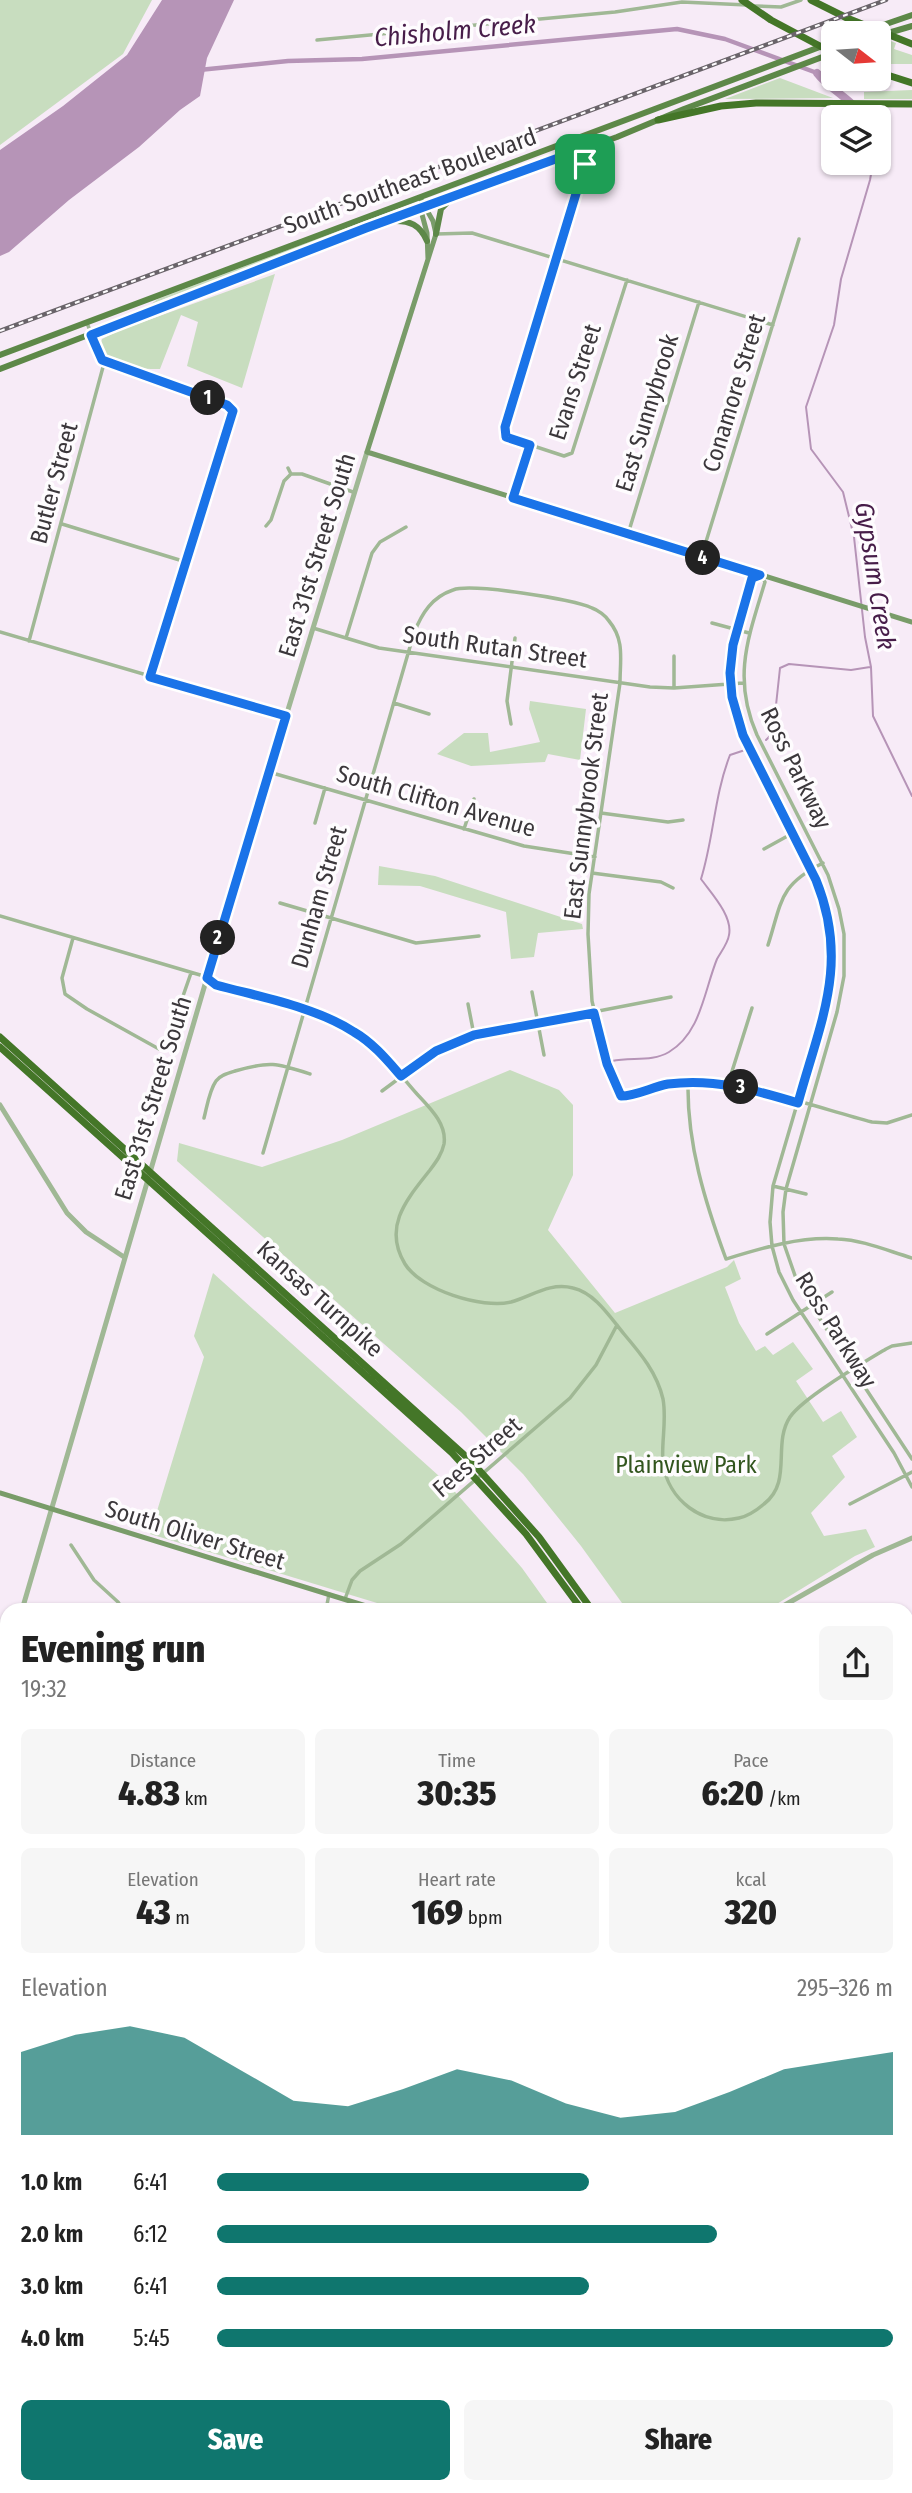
<!DOCTYPE html>
<html lang="en">
<head>
<meta charset="utf-8">
<style>
	:root { --surface:#fff; --page:#f6f6f6; --text:#222; --muted:#767676; --accent:#0f766e }
	body { margin:0; font-family:"Fira Sans Condensed",sans-serif; background:var(--page); color:var(--text); height:100vh; display:flex; flex-direction:column; font-size:26px; white-space:nowrap }
	* { box-sizing:border-box; margin:0 }
	p { font-size:23px; color:var(--muted) }
	.icon { flex:none; width:38px; height:38px; fill:none; stroke:currentColor; stroke-width:2; stroke-linecap:round; stroke-linejoin:round }
	.map { position:relative; flex:1; overflow:hidden }
	.side { position:absolute; left:0px; top:1603px; width:914px; height:891px; display:flex; flex-direction:column; background:var(--surface); border-radius:21px 21px 0 0; box-shadow:0 2px 5px #0004 }
	.side>* { flex:none }
	.needle { width:46px; rotate:107deg }
	.tools { position:absolute; left:821px; top:21px; display:grid; gap:14px }
	.tools a { display:grid; place-items:center; width:70px; height:70px; border-radius:10px; background:var(--surface); box-shadow:0 2px 5px #0004; font-size:35px }
	.pin { position:absolute; display:grid; place-items:center; width:60px; height:60px; color:#fff; margin:-30px; border-radius:14px; box-shadow:0 4px 10px #0006 }
	.km { position:absolute; width:35px; height:35px; margin:-18px; border-radius:50%; background:#222; color:#fff; font-size:19px; line-height:35px; text-align:center }
	.round { display:grid; place-items:center; flex:none; width:74px; height:74px; border-radius:10px; background:var(--page) }
	.overview { display:flex; align-items:center; justify-content:space-between; height:119px; padding:0 21px }
	h1 { font-size:38px; font-weight:800; line-height:52px }
	.stats { display:grid; grid-template-columns:repeat(3,1fr); gap:10px; height:119px; padding:7px 21px }
	.stats div { display:grid; align-content:center; border-radius:10px; background:var(--page); text-align:center }
	.stats b { font-size:35px; font-weight:800 }
	.stats small { font-size:19px; font-weight:400 }
	.stats p { font-size:19px }
	.chart { height:196px; padding:14px 21px }
	.chart p { display:flex; justify-content:space-between }
	.chart svg { width:100%; height:126px; margin-top:7px; fill:var(--accent); opacity:.7 }
	.button { display:flex; gap:14px; margin-top:auto; padding:14px 21px }
	.button a { flex:1; height:80px; border-radius:10px; background:var(--accent); color:#fff; font-size:28px; font-weight:800; line-height:80px; text-align:center }
	.button a+a { background:var(--page); color:var(--text) }
	ul { padding:0 21px; list-style:none; font-size:23px }
	li { display:grid; grid-template-columns:112px 84px 1fr; align-items:center; height:52px }
	li i { height:18px; border-radius:9px; background:var(--accent) }
	.map>svg:first-child { display:block }
	.green { fill:#c8ddbf }
	.forest { fill:#98b38c }
	.water { fill:#b694b7 }
	.lines { fill:none; stroke-linecap:round; stroke-linejoin:round }
	.stream { stroke:#b694b7; stroke-width:2 }
	.canal { stroke:#b694b7; stroke-width:4.5 }
	.river { stroke:#b694b7; stroke-width:8 }
	.taxiway { stroke:#b0a8b0; stroke-width:12 }
	.runway { stroke:#b0a8b0; stroke-width:32 }
	.minor { stroke:#a0b895; stroke-width:3.5 }
	.tertiary { stroke:#a0b895; stroke-width:5 }
	.secondary { stroke:#799c69; stroke-width:5 }
	.primary { stroke:#5d8848; stroke-width:6 }
	.motorway { stroke:#447628; stroke-width:7 }
	.rail-casing { stroke:#6a646a; stroke-width:4.5 }
	.rail { stroke:#fefcfe; stroke-width:2; stroke-dasharray:5; stroke-linecap:butt }
	.route-casing { stroke:#fff; stroke-width:14 }
	.route { stroke:#1a73e8; stroke-width:9 }
	.labels { text-anchor:middle; dominant-baseline:central; stroke-width:7; stroke-linejoin:round; paint-order:stroke }
	.street-label { font-size:24px; fill:#3b373b; stroke:#fefcfe }
	.park-label { font-size:24px; fill:#32551e; stroke:#fefcfe }
	.water-label { font-size:26px; font-style:italic; fill:#471d49; stroke:#fefcfe }
</style>
</head>
<body>
<div class="map">
<svg width="912" height="2493" viewBox="0 0 912 2493">
	<rect width="100%" height="100%" fill="#f7ebf7"/>
	<path class="green" d="M0 0H152L123 54 0 145Z
		M885 39 896 43 894 49 912 55V64H879V41Z
		M780 78 833 98 725 99Z
		M912 90V99H864V92Z
		M378 216 379 220 151 304 158 299Z
		M275 274 242 388 187 366 198 322 181 315 160 369C136 369 114 368 100 346L102 339 118 331Z
		M530 701 586 709 580 760 548 754 545 762 471 766 437 754 464 733H488L490 752 540 742 529 709Z
		M379 866 435 876 582 924 583 929 538 933 534 957 511 959 506 912 420 886 378 885Z
		M510 1070 559 1090 573 1105V1175L548 1230 615 1313 727 1267 734 1260 741 1279 725 1287 739 1323 756 1351 765 1346 773 1355 793 1342 813 1369 796 1381 823 1422 841 1411 857 1437 832 1456 845 1477 811 1513 824 1536 866 1529 875 1547 855 1556 767 1610H627L581 1546 523 1474 461 1412 177 1161 179 1143 262 1167 342 1140Z
		M213 1273 449 1485 522 1568 552 1610H400L150 1534 204 1357 194 1336Z
		M0 2296 7 2300V2347L0 2343Z
		M0 2373 7 2377V2454L0 2450Z
		M105 2487H204L216 2493H102Z
		M264 2487H323L322 2493H261Z"/>
	<path class="forest" d="M906 2231 912 2244V2367L907 2350V2286L911 2285 907 2270Z"/>
	<path class="water" d="M162 0H234L207 58 200 96 180 110 139 147 69 200 9 252 0 256V150L63 106 127 55Z"/>
	<g class="lines">
		<path class="stream" d="M873 163 870 180 841 279 834 325 806 407 811 449 843 492 854 537 865 637 871 667 873 716 912 796
			M766 740 773 733 780 668 789 664 851 670 870 667
			M612 1061C632 1057 652 1062 669 1052 701 1033 704 991 717 959 721 952 728 943 729 935 733 916 711 893 701 879 714 837 714 796 730 755L745 750
			M906 1746 912 1733
			M906 1905 912 1929
			M289 2487 298 2493
			M368 2493 374 2487"/>
		<path class="canal" d="M199 70 288 61 362 59 677 29 725 39 817 73 833 75
			M878 78H890"/>
		<path class="river" d="M817 73C830 90 851 98 863 117"/>
		<path class="taxiway" d="M0 2359 7 2363
			M228 2487 238 2489 245 2487
			M648 2487 654 2489
			M87 2493 90 2487"/>
		<path class="runway" d="M22 2487 33 2493"/>
		<path class="minor" d="M755 6 781 7 801 0
			M317 40 615 12 682 2 747 5
			M580 137 585 164 505 427 506 437 564 456 572 453 627 280
			M436 234 472 233 773 325
			M102 361 227 405 233 411 150 676
			M288 468 291 474
			M514 497 530 445
			M62 524 186 562
			M266 526 271 520 284 481 291 474H302L353 492
			M628 534 699 302
			M701 558 799 239
			M712 623 749 633
			M313 628 379 648 650 687 674 688 743 683
			M0 632 286 716
			M346 638 372 553 380 542 406 527
			M29 641 103 367 102 361 87 323
			M674 656V688
			M394 703 429 714
			M511 724 507 701 515 638
			M269 772 524 846 595 857
			M601 813 668 822 683 820
			M315 823 325 788
			M464 829 474 799
			M764 849 793 833
			M592 873 661 882 673 888
			M280 903 416 943 479 936
			M0 916 207 977 216 985C267 999 327 1009 369 1042 387 1057 402 1077 417 1094 430 1108 447 1124 444 1144 442 1154 436 1162 430 1170 408 1198 382 1226 405 1264 421 1290 482 1309 511 1302 532 1296 550 1282 573 1288 595 1293 610 1317 624 1334 641 1354 657 1373 663 1399 667 1421 661 1442 663 1463 668 1500 703 1527 739 1518 748 1516 757 1510 764 1504 793 1482 772 1444 790 1417 804 1397 863 1363 886 1349L892 1346 912 1343
			M73 938 62 978 65 994 87 1009 159 1049 166 1045 191 973
			M768 945C782 901 779 885 823 863
			M532 992 544 1055
			M468 1004 474 1035
			M688 1083C687 1144 705 1202 726 1259 762 1248 801 1236 838 1239 863 1240 888 1251 912 1258
			M728 1084 752 1008
			M382 1091 436 1051 474 1035 671 997
			M204 1118C207 1107 209 1091 216 1081 220 1075 228 1073 235 1071 270 1061 276 1063 310 1074
			M263 1153 414 633C422 613 432 597 453 590 471 583 573 599 592 608 598 610 606 616 609 621 625 640 620 660 620 683L589 894 588 934 592 1001 607 1064 618 1093 621 1096H627C709 1065 792 1101 872 1122L887 1123 912 1115
			M773 1186 806 1194
			M767 1334 832 1292
			M912 1459 799 1287 784 1244 783 1212 786 1189 837 1012 844 976V934L839 909 828 875 757 735C732 678 748 638 765 582L760 575 753 578 733 645 730 673 732 697 743 735 821 892 830 930 833 960 825 1009 773 1186 770 1222 772 1246 779 1272 793 1300 894 1453 912 1487
			M850 1504 912 1472
			M71 1545 94 1580 118 1602 123 1610
			M345 1599 352 1580 360 1571 401 1544 570 1398 596 1365 617 1325
			M326 1610 329 1594
			M0 1746 7 1749
			M0 1809 7 1811
			M0 2085 7 2087
			M0 2198 7 2185
			M326 2493 328 2487"/>
		<path class="tertiary" d="M0 1105 67 1213 86 1232 124 1257
			M22 1610 230 899 367 452
			M776 1610 873 1555 912 1538
			M0 1685 7 1660
			M0 1948H7"/>
		<path class="secondary" d="M420 198 433 221 436 234 367 452 912 622
			M420 207 427 233 428 259
			M0 1493 379 1610
			M906 1774 912 1776"/>
		<path class="primary" d="M860 33 912 15
			M878 36 912 26
			M392 221C410 220 420 225 427 241
			M436 234 441 209 451 199
			M0 355 833 42
			M0 369 366 228 617 137 684 109 833 53"/>
		<path class="motorway" d="M742 0 771 20 833 53
			M811 0 847 18 912 44
			M878 72 912 83
			M658 120 721 106 756 103 912 104
			M0 1037 471 1461 539 1537 592 1610
			M0 1047 452 1453 526 1534 582 1610
			M906 2163 912 2174
			M906 2182 912 2193"/>
		<defs>
			<path id="rail" d="M0 331 886 0"/>
		</defs>
		<use href="#rail" class="rail-casing"/>
		<use href="#rail" class="rail"/>
	</g>
	<g class="lines">
		<defs>
			<path id="route" d="M583 149 585 164 582 174 505 427 506 437 530 445 513 498 760 575 752 578 733 645 730 673 732 697 743 735 816 880C850 964 820 1022 798 1103 755 1090 714 1078 668 1084 652 1087 636 1096 621 1096L607 1064 594 1013 474 1035 436 1051 401 1076C387 1060 373 1043 354 1032 316 1007 260 997 216 985L207 978 286 716 150 677 233 411 227 405 102 360 91 335 366 228Z"/>
		</defs>
		<use href="#route" class="route-casing"/>
		<use href="#route" class="route"/>
	</g>
	<g class="labels">
		<g class="street-label">
			<text transform="translate(410 181) rotate(-20)">South Southeast Boulevard</text>
			<text transform="translate(575 382) rotate(-72)">Evans Street</text>
			<text transform="translate(734 393) rotate(-73)">Conamore Street</text>
			<text transform="translate(647 413) rotate(-73)">East Sunnybrook</text>
			<text transform="translate(54 483) rotate(-75)">Butler Street</text>
			<text transform="translate(317 555) rotate(-73)">East 31st Street South</text>
			<text transform="translate(495 647) rotate(8)">South Rutan Street</text>
			<text transform="translate(796 768) rotate(64)">Ross Parkway</text>
			<text transform="translate(436 801) rotate(16)">South Clifton Avenue</text>
			<text transform="translate(586 806) rotate(-83)">East Sunnybrook Street</text>
			<text transform="translate(319 897) rotate(-74)">Dunham Street</text>
			<text transform="translate(153 1098) rotate(-73)">East 31st Street South</text>
			<text transform="translate(320 1299) rotate(42)">Kansas Turnpike</text>
			<text transform="translate(836 1330) rotate(58)">Ross Parkway</text>
			<text transform="translate(477 1457) rotate(-41)">Fees Street</text>
			<text transform="translate(195 1535) rotate(17)">South Oliver Street</text>
		</g>
		<g class="park-label">
			<text x="686" y="1465">Plainview Park</text>
		</g>
		<g class="water-label">
			<text transform="translate(455 31) rotate(-5)">Chisholm Creek</text>
			<text transform="translate(875 576) rotate(81)">Gypsum Creek</text>
		</g>
	</g>
</svg>
<div class="tools">
<a><svg class="needle" viewBox="-14 -14 28 28"><path d="M0-13l5 13h-10z" fill="#e53935"/><path d="M0 13l5-13h-10z" fill="#767676"/></svg></a>
<a><svg class="icon" aria-label="layers" viewBox="0 0 24 24"><path d="M12 4l9 5-9 5-9-5zM3 14l9 5 9-5"/></svg></a>
</div>
<div class="pin" style="left:585px;top:164px;background:#1e9e55"><svg class="icon" aria-label="arrive" viewBox="0 0 24 24"><path d="M6 21V4h12l-3 4 3 4H6"/></svg></div>
<b class="km" style="left:208px;top:398px">1</b>
<b class="km" style="left:218px;top:938px">2</b>
<b class="km" style="left:741px;top:1087px">3</b>
<b class="km" style="left:703px;top:558px">4</b>
<section class="side">
<div class="overview"><div><h1>Evening run</h1><p>19:32</p></div><a class="round"><svg class="icon" aria-label="share" viewBox="0 0 24 24"><path d="M12 15V3M7 8l5-5 5 5M5 13v7h14v-7"/></svg></a></div>
<div class="stats">
<div><p>Distance</p><b>4.83<small> km</small></b></div>
<div><p>Time</p><b>30:35</b></div>
<div><p>Pace</p><b>6:20<small> /km</small></b></div>
</div>
<div class="stats">
<div><p>Elevation</p><b>43<small> m</small></b></div>
<div><p>Heart rate</p><b>169<small> bpm</small></b></div>
<div><p>kcal</p><b>320</b></div>
</div>
<div class="chart"><p><span>Elevation</span>295–326 m</p>
<svg viewBox="0 0 160 44" preserveAspectRatio="none"><path d="M0 44V15L10 9L20 6L30 10L40 21L50 32L60 34L70 28L80 21L90 25L100 33L110 38L120 36L130 29L140 21L150 18L160 15V44z"/></svg>
</div>
<ul>
<li><b>1.0 km</b>6:41<i style="width:55%"></i></li>
<li><b>2.0 km</b>6:12<i style="width:74%"></i></li>
<li><b>3.0 km</b>6:41<i style="width:55%"></i></li>
<li><b>4.0 km</b>5:45<i style="width:100%"></i></li>
</ul>
<div class="button"><a>Save</a><a>Share</a></div>
</section>
</div>
</body>
</html>
